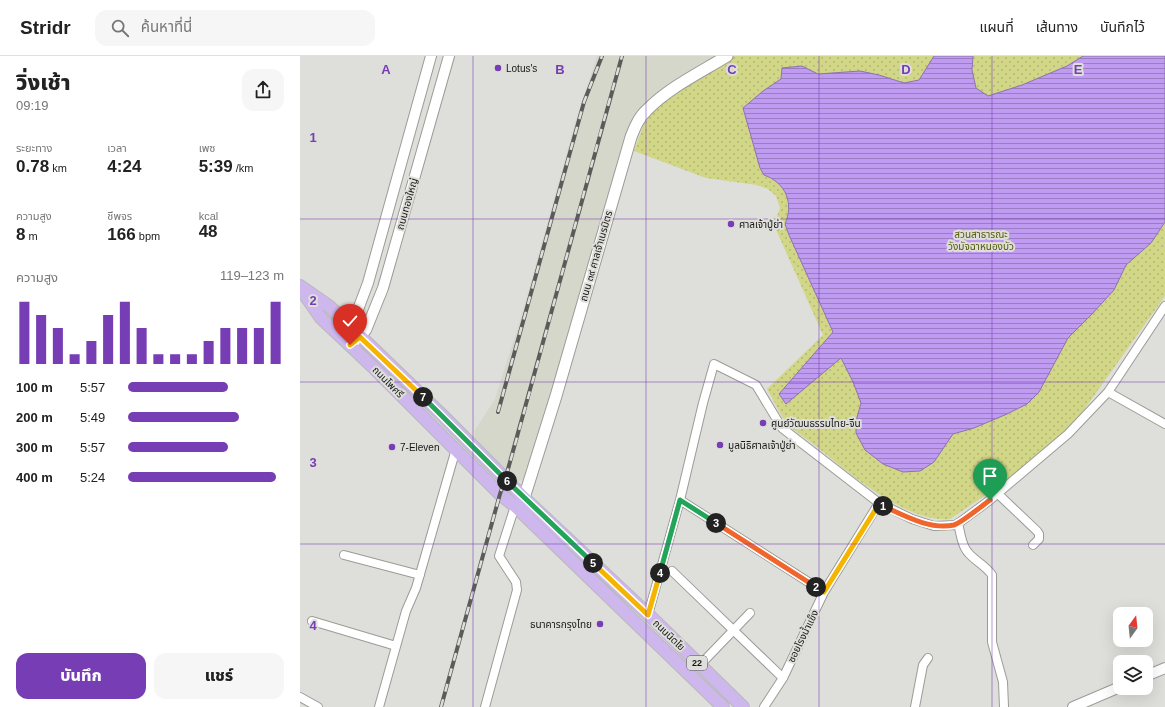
<!DOCTYPE html>
<html lang="th">
<head>
<meta charset="utf-8">
<style>
	:root { --surface:#fff; --page:#f6f6f6; --text:#222; --muted:#767676; --line:#e0e0e0; --accent:#773db4 }
	body { margin:0; font-family:Arial,"Noto Sans Thai",sans-serif; background:var(--page); color:var(--text); height:100vh; display:flex; flex-direction:column; font-size:15px; white-space:nowrap }
	* { box-sizing:border-box; margin:0 }
	p { font-size:13px; color:var(--muted) }
	.icon { flex:none; width:22px; height:22px; fill:none; stroke:currentColor; stroke-width:2; stroke-linecap:round; stroke-linejoin:round }
	.map { position:relative; flex:1; overflow:hidden }
	.sheet { display:flex; flex-direction:column; background:var(--surface); width:300px }
	.sheet>* { flex:none }
	.needle { width:26px; rotate:15deg }
	.fabs { position:absolute; left:813px; top:551px; display:grid; gap:8px }
	.fabs a { display:grid; place-items:center; width:40px; height:40px; border-radius:8px; background:var(--surface); box-shadow:0 4px 16px #0002; font-size:20px }
	.pin { position:absolute; display:grid; place-items:center; width:34px; height:34px; color:#fff; margin:-41px -17px; border-radius:50% 50% 50% 0; rotate:-45deg; box-shadow:0 0 4px #0007 }
	.pin .icon { rotate:45deg }
	.km { position:absolute; width:20px; height:20px; margin:-10px; border-radius:50%; background:#222; color:#fff; font-size:11px; line-height:20px; text-align:center }
	.round { display:grid; place-items:center; flex:none; width:42px; height:42px; border-radius:12px; background:var(--page) }
	.overview { display:flex; align-items:center; justify-content:space-between; height:68px; padding:0 16px }
	h1 { font-size:22px; font-weight:800; line-height:30px }
	.metrics { display:grid; grid-template-columns:repeat(3,1fr); gap:6px; height:68px; padding:4px 16px }
	.metrics div { display:grid; align-content:center }
	.metrics b { font-size:17px; font-weight:800 }
	.metrics small { font-size:11px; font-weight:400 }
	.metrics p { font-size:11px }
	.chart { height:112px; padding:8px 16px }
	.chart p { display:flex; justify-content:space-between }
	.chart svg { width:100%; height:72px; margin-top:4px; stroke:var(--accent); stroke-width:6 }
	.primary-button { display:flex; gap:8px; margin-top:auto; padding:8px 16px }
	.primary-button a { flex:1; height:46px; border-radius:12px; background:var(--accent); color:#fff; font-size:16px; font-weight:800; line-height:46px; text-align:center }
	.primary-button a+a { background:var(--page); color:var(--text) }
	ul { padding:0 16px; list-style:none; font-size:13px }
	li { display:grid; grid-template-columns:64px 48px 1fr; align-items:center; height:30px }
	li i { height:10px; border-radius:5px; background:var(--accent) }
	header { display:flex; align-items:center; gap:24px; box-sizing:border-box; height:56px; padding:0 20px; background:var(--surface); border-bottom:1px solid var(--line) }
	header strong { font-size:19px }
	nav { display:flex; gap:22px; margin-inline-start:auto; font-size:14px }
	.search { width:280px; height:36px; background:var(--page); display:flex; align-items:center; gap:10px; box-sizing:border-box; padding:0 14px; border-radius:12px; color:var(--muted); font-size:15px }
	main { display:flex; flex:1; min-height:0 }
	.map>svg:first-child { display:block }
	.built { fill:#d6d7cb }
	.park { fill:url(#park-dots) }
	.water { fill:url(#water-rules); stroke:#8c73af }
	.lines { fill:none; stroke-linecap:round; stroke-linejoin:round }
	.minor-casing { stroke:#9b9b97; stroke-width:10 }
	.tertiary-casing { stroke:#9b9b97; stroke-width:12 }
	.secondary-casing { stroke:#9b9b97; stroke-width:13 }
	.primary-casing { stroke:#b9b9b9; stroke-width:14 }
	.minor { stroke:#fff; stroke-width:8 }
	.tertiary { stroke:#fff; stroke-width:10 }
	.secondary { stroke:#fff; stroke-width:11 }
	.primary { stroke:#cdb7ec; stroke-width:12 }
	.rail-casing { stroke:#5b5b59; stroke-width:4 }
	.rail { stroke:#dededa; stroke-width:2.5; stroke-dasharray:8; stroke-linecap:butt }
	.split-1-casing { stroke:#fff; stroke-width:8 }
	.split-2-casing { stroke:#fff; stroke-width:8 }
	.split-3-casing { stroke:#fff; stroke-width:8 }
	.split-4-casing { stroke:#fff; stroke-width:8 }
	.split-5-casing { stroke:#fff; stroke-width:8 }
	.split-6-casing { stroke:#fff; stroke-width:8 }
	.split-7-casing { stroke:#fff; stroke-width:8 }
	.split-8-casing { stroke:#fff; stroke-width:8 }
	.split-1 { stroke:#f0652b; stroke-width:5 }
	.split-2 { stroke:#f5b400; stroke-width:5 }
	.split-3 { stroke:#f0652b; stroke-width:5 }
	.split-4 { stroke:#22a559; stroke-width:5 }
	.split-5 { stroke:#f5b400; stroke-width:5 }
	.split-6 { stroke:#22a559; stroke-width:5 }
	.split-7 { stroke:#22a559; stroke-width:5 }
	.split-8 { stroke:#f5b400; stroke-width:5 }
	.grid { fill:none; stroke:#773db4; stroke-width:1; stroke-opacity:0.55 }
	.poi-dot { fill:#773db4; stroke:#dededa; stroke-width:1.5 }
	.labels { text-anchor:middle; dominant-baseline:central; stroke-width:4; stroke-linejoin:round; paint-order:stroke }
	.shield { fill:#dededa; stroke:#525250; stroke-width:1 }
	.shield-label { font-size:9px; font-weight:bold; fill:#161615 }
	.poi-label { font-size:10px; fill:#161615; stroke:#dededa; text-anchor:start }
	.street-label { font-size:10px; fill:#161615; stroke:#dededa }
	.park-label { font-size:10px; fill:#575809; stroke:#dededa }
	.grid-label { font-size:13px; text-anchor:middle; font-weight:bold; fill:#773db4; stroke:#dededa; stroke-width:4; stroke-linejoin:round; paint-order:stroke }
</style>
</head>
<body>
<header>
<strong>Stridr</strong>
<div class="search"><svg class="icon" aria-label="search" viewBox="0 0 24 24"><circle cx="10" cy="10" r="6"/><path d="M15 15l6 6"/></svg>ค้นหาที่นี่</div>
<nav><a>แผนที่</a><a>เส้นทาง</a><a>บันทึกไว้</a></nav>
</header>
<main>
<section class="sheet">
<div class="overview"><div><h1>วิ่งเช้า</h1><p>09:19</p></div><a class="round"><svg class="icon" aria-label="share" viewBox="0 0 24 24"><path d="M12 15V3M7 8l5-5 5 5M5 13v7h14v-7"/></svg></a></div>
<div class="metrics">
<div><p>ระยะทาง</p><b>0.78<small> km</small></b></div>
<div><p>เวลา</p><b>4:24</b></div>
<div><p>เพซ</p><b>5:39<small> /km</small></b></div>
</div>
<div class="metrics">
<div><p>ความสูง</p><b>8<small> m</small></b></div>
<div><p>ชีพจร</p><b>166<small> bpm</small></b></div>
<div><p>kcal</p><b>48</b></div>
</div>
<div class="chart"><p><span>ความสูง</span>119–123 m</p>
<svg viewBox="0 0 160 44" preserveAspectRatio="none"><path d="M5 44V6M15 44V14M25 44V22M35 44V38M45 44V30M55 44V14M65 44V6M75 44V22M85 44V38M95 44V38M105 44V38M115 44V30M125 44V22M135 44V22M145 44V22M155 44V6"/></svg>
</div>
<ul>
<li><b>100 m</b>5:57<i style="width:64%"></i></li>
<li><b>200 m</b>5:49<i style="width:71%"></i></li>
<li><b>300 m</b>5:57<i style="width:64%"></i></li>
<li><b>400 m</b>5:24<i style="width:95%"></i></li>
</ul>
<div class="primary-button"><a>บันทึก</a><a>แชร์</a></div>
</section>
<div class="map">
<svg width="865" height="651" viewBox="0 0 865 651">
	<defs>
		<pattern id="park-dots" width="8" height="8" patternUnits="userSpaceOnUse"><rect width="8" height="8" fill="#d2d687"/><path d="M2 2h.1M6 6h.1" fill="none" stroke="#b4b774" stroke-width="1.8" stroke-linecap="round"/></pattern>
		<pattern id="water-rules" width="6" height="5" patternUnits="userSpaceOnUse"><rect width="6" height="5" fill="#bf9bf1"/><path d="M0 2.5h6" fill="none" stroke="#9a7dc2"/></pattern>
	</defs>
	<rect width="100%" height="100%" fill="#dededa"/>
	<path class="built" d="M297 0H419L341 53 332 65 252 343 225 423 217 426 212 425 174 385 175 374 195 343 223 255 276 64Z"/>
	<path class="park" d="M431 0H865V240L781 358 761 379 705 426 650 463C606 467 549 417 516 390 507 383 492 374 485 365 478 355 473 343 467 333L523 279 474 169 480 152 476 140 468 133 457 129 406 122 334 95 344 68 359 49Z"/>
	<path class="water" d="M634 0H673L672 14 676 32 688 40 722 29 767 10 783 0H865V166L851 187 826 209 814 234 792 258 768 282 739 336 727 348 707 358 674 372 653 378 634 406 620 415 603 416 583 408 565 394 556 377V365L561 347 553 326 541 302 486 348 479 338 533 276 489 179 485 168C494 147 486 127 464 119L460 112 443 52 463 35 481 23 482 12 502 10 518 18 560 15 579 19 604 27 619 24Z"/>
	<g class="lines">
		<defs>
			<path id="minor" d="M808 336 865 368
				M697 437 737 475 739 478V483L733 489
				M380 444 524 536
				M658 467C660 475 661 485 665 492 670 503 684 507 692 519V586L703 626 704 651
				M44 499 120 519
				M372 515 483 622
				M348 559 380 444 403 347 414 308 456 329 482 372 579 447 612 463 634 470 656 469 690 444 768 378 808 336 865 250
				M12 565 96 590
				M400 609 450 557
				M0 641 18 651
				M79 651 106 555 116 532 156 393
				M185 651 217 534 216 526 199 500 215 450
				M464 651 483 622 524 536 579 447
				M615 651 623 609 628 602"/>
			<path id="tertiary" d="M42 281 51 272 68 227 131 0
				M50 289 60 281 66 274 83 232 149 0
				M846 620 865 612
				M773 651 820 631"/>
			<path id="secondary" d="M224 442 256 340 331 81C335 71 339 61 347 54 368 32 401 16 427 0"/>
			<path id="primary" d="M0 230 30 251 145 362 224 442 352 562 443 651
				M3 236 21 262 75 313 200 438 215 450 423 651"/>
		</defs>
		<use href="#minor" class="minor-casing"/>
		<use href="#tertiary" class="tertiary-casing"/>
		<use href="#secondary" class="secondary-casing"/>
		<use href="#primary" class="primary-casing"/>
		<use href="#minor" class="minor"/>
		<use href="#tertiary" class="tertiary"/>
		<use href="#secondary" class="secondary"/>
		<use href="#primary" class="primary"/>
		<defs>
			<path id="rail" d="M198 356 284 46 302 0
				M141 651 200 438 205 424C245 283 282 141 322 0"/>
		</defs>
		<use href="#rail" class="rail-casing"/>
		<use href="#rail" class="rail"/>
	</g>
	<g class="lines">
		<defs>
			<path id="split-1" d="M583 450C605 460 630 474 654 469 661 467 683 449 690 444"/>
			<path id="split-2" d="M516 531 524 536 579 448 583 450"/>
			<path id="split-3" d="M416 467 516 531"/>
			<path id="split-4" d="M360 517 380 444 416 467"/>
			<path id="split-5" d="M293 507 348 559 360 517"/>
			<path id="split-6" d="M207 425 293 507"/>
			<path id="split-7" d="M123 341 207 425"/>
			<path id="split-8" d="M50 289 60 281 123 341"/>
		</defs>
		<use href="#split-1" class="split-1-casing"/>
		<use href="#split-2" class="split-2-casing"/>
		<use href="#split-3" class="split-3-casing"/>
		<use href="#split-4" class="split-4-casing"/>
		<use href="#split-5" class="split-5-casing"/>
		<use href="#split-6" class="split-6-casing"/>
		<use href="#split-7" class="split-7-casing"/>
		<use href="#split-8" class="split-8-casing"/>
		<use href="#split-1" class="split-1"/>
		<use href="#split-2" class="split-2"/>
		<use href="#split-3" class="split-3"/>
		<use href="#split-4" class="split-4"/>
		<use href="#split-5" class="split-5"/>
		<use href="#split-6" class="split-6"/>
		<use href="#split-7" class="split-7"/>
		<use href="#split-8" class="split-8"/>
	</g>
	<path class="grid" d="M173 0V651M346 0V651M519 0V651M692 0V651M0 163H865M0 326H865M0 488H865"/>
	<g class="poi-dot">
		<circle cx="198" cy="12" r="4"/>
		<circle cx="431" cy="168" r="4"/>
		<circle cx="463" cy="367" r="4"/>
		<circle cx="420" cy="389" r="4"/>
		<circle cx="92" cy="391" r="4"/>
		<circle cx="300" cy="568" r="4"/>
	</g>
	<g class="labels">
		<rect class="shield" x="387" y="600" width="20" height="14" rx="3"/>
		<g class="shield-label">
			<text x="397" y="607">22</text>
		</g>
		<g class="poi-label">
			<text x="206" y="12">Lotus's</text>
			<text x="439" y="168">ศาลเจ้าปู่ย่า</text>
			<text x="471" y="367">ศูนย์วัฒนธรรมไทย-จีน</text>
			<text x="428" y="389">มูลนิธิศาลเจ้าปู่ย่า</text>
			<text x="100" y="391">7-Eleven</text>
			<text x="292" y="568" text-anchor="end">ธนาคารกรุงไทย</text>
		</g>
		<g class="street-label">
			<text transform="translate(107 148) rotate(-74)">ถนนทองใหญ่</text>
			<text transform="translate(296 200) rotate(-74)">ถนน ๓๙ ศาลเจ้าเนรมิตร</text>
			<text transform="translate(88 326) rotate(45)">ถนนโพศรี</text>
			<text transform="translate(369 579) rotate(44)">ถนนนิตโย</text>
			<text transform="translate(503 580) rotate(-64)">ซอยโรงน้ำแข็ง</text>
		</g>
		<g class="park-label">
			<text x="681" y="178">สวนสาธารณะ<tspan x="681" dy="12">วังมัจฉาหนองบัว</tspan></text>
		</g>
	</g>
	<g class="grid-label">
		<text x="86" y="18">A</text>
		<text x="260" y="18">B</text>
		<text x="432" y="18">C</text>
		<text x="606" y="18">D</text>
		<text x="778" y="18">E</text>
		<text x="13" y="86">1</text>
		<text x="13" y="249">2</text>
		<text x="13" y="411">3</text>
		<text x="13" y="574">4</text>
	</g>
</svg>
<div class="fabs">
<a><svg class="needle" viewBox="-14 -14 28 28"><path d="M0-13l5 13h-10z" fill="#e53935"/><path d="M0 13l5-13h-10z" fill="#767676"/></svg></a>
<a><svg class="icon" aria-label="layers" viewBox="0 0 24 24"><path d="M12 4l9 5-9 5-9-5zM3 14l9 5 9-5"/></svg></a>
</div>
<div class="pin" style="left:690px;top:444px;background:#1e9e55"><svg class="icon" aria-label="arrive" viewBox="0 0 24 24"><path d="M6 21V4h12l-3 4 3 4H6"/></svg></div>
<div class="pin" style="left:50px;top:289px;background:#d93025"><svg class="icon" aria-label="check" viewBox="0 0 24 24"><path d="M5 12l5 5 9-10"/></svg></div>
<b class="km" style="left:583px;top:450px">1</b>
<b class="km" style="left:516px;top:531px">2</b>
<b class="km" style="left:416px;top:467px">3</b>
<b class="km" style="left:360px;top:517px">4</b>
<b class="km" style="left:293px;top:507px">5</b>
<b class="km" style="left:207px;top:425px">6</b>
<b class="km" style="left:123px;top:341px">7</b>
</div>
</main>
</body>
</html>
